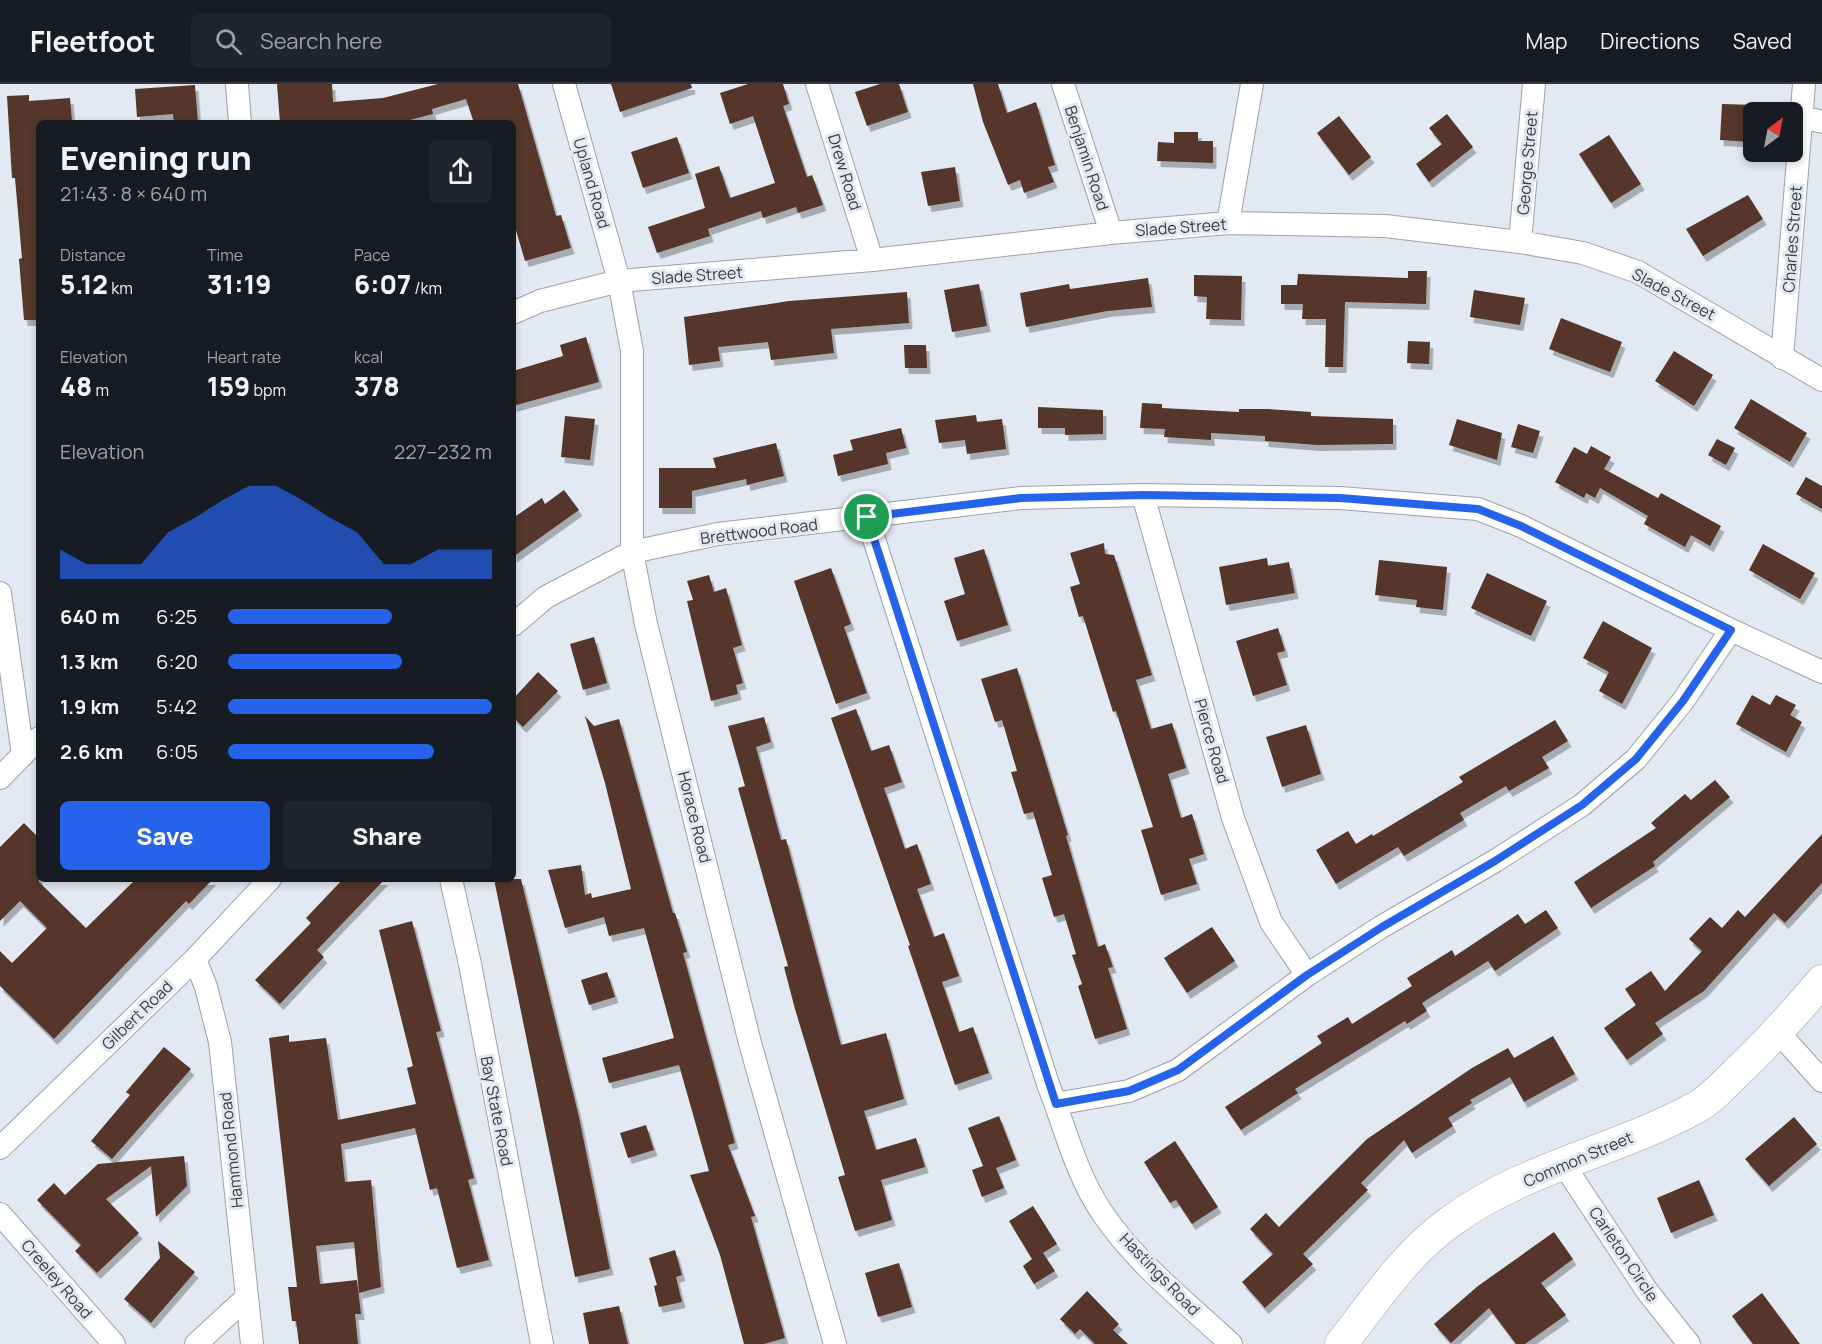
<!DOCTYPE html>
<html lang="en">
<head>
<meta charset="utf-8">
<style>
	:root { --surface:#171b24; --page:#20242c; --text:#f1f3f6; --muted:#9ea1a6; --line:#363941; --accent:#2563eb }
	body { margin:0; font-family:Manrope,sans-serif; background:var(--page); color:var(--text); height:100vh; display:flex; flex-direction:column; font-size:22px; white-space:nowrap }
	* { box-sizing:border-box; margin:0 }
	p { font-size:20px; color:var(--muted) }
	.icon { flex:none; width:33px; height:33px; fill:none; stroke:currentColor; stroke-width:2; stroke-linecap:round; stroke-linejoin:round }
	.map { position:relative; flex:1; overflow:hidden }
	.side { position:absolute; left:36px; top:36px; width:480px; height:762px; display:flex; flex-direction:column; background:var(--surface); border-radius:9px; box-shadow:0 3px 9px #0003 }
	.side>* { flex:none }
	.needle { width:39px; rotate:32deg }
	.buttons { position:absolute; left:1743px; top:18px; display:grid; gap:12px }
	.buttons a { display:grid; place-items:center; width:60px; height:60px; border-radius:9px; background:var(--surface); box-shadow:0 3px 9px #0003; font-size:30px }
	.pin { position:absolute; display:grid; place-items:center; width:51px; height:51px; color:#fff; margin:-26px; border:3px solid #fff; border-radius:50%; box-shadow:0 2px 6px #0007 }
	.round { display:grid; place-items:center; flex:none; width:63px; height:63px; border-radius:9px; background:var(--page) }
	.overview { display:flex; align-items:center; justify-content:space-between; height:102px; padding:0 24px }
	h1 { font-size:33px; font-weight:800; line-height:45px }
	.metrics { display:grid; grid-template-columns:repeat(3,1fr); gap:9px; height:102px; padding:6px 24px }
	.metrics div { display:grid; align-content:center }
	.metrics b { font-size:26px; font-weight:800 }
	.metrics small { font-size:16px; font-weight:400 }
	.metrics p { font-size:16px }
	.chart { height:168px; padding:12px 24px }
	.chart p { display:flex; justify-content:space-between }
	.chart svg { width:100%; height:108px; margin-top:6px; fill:var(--accent); opacity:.7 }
	.primary-button { display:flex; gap:12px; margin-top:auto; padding:12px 24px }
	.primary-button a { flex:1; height:69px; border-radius:9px; background:var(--accent); color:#fff; font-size:24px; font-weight:800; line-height:69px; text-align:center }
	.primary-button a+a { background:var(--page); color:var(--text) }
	ul { padding:0 24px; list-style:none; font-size:20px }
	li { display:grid; grid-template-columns:96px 72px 1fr; align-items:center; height:45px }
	li i { height:15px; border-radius:8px; background:var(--accent) }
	header { display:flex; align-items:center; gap:36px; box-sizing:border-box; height:84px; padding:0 30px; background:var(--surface); border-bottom:2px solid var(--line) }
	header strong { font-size:28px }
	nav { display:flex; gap:33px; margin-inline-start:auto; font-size:21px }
	.search { width:420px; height:54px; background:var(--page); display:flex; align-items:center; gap:15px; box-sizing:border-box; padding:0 21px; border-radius:9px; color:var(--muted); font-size:22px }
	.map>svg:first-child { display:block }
	.building { fill:#563429; filter:url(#shadow) }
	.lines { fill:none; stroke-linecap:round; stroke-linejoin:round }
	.street-casing { stroke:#9ba1aa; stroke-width:24 }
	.secondary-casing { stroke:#9ba1aa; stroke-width:33 }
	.street { stroke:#fff; stroke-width:22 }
	.secondary { stroke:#fff; stroke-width:32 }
	.route-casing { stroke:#fff; stroke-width:12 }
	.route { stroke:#2563eb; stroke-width:8 }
	.labels { text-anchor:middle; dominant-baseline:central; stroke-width:6; stroke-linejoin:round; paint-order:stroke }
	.street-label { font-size:16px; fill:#393c40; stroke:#e2e9f3 }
</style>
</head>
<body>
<header>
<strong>Fleetfoot</strong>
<div class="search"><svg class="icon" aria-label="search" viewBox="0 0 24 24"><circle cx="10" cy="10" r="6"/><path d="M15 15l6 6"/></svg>Search here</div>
<nav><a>Map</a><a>Directions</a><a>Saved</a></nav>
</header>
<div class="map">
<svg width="1822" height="1260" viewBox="0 0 1822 1260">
	<defs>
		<filter id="shadow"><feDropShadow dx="3.5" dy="6" stdDeviation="0" flood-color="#0004"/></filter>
	</defs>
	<rect width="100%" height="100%" fill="#e2e9f3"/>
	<path class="building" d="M277 0H332L333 18 383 14 438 0H518L556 132 561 131 571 164 525 177 513 136V39H474L466 15 432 25 433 30 410 36 280 39Z
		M611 0H691L692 4 620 28Z
		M748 0H783L789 20 783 22 807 93 812 91 823 121 798 129 796 123 763 134 761 127 708 145 710 152 657 169 648 143 705 124 695 90 719 82 730 114 775 99 753 32 730 40 720 9Z
		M880 0H899L908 28 867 42 855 8Z
		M973 0H998L1007 29 1036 18 1055 81 1048 83 1054 98 1024 109 1020 96 1008 101 983 38Z
		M195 1 198 39H174L173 30 137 33 135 5Z
		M29 11V17L70 14 72 37 39 39V236H24L19 175 22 174 15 94H12L7 12Z
		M1722 20 1755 21 1752 58 1720 56Z
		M1447 30 1473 63 1429 98 1416 80 1442 60 1429 44Z
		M1339 32 1371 73 1349 91 1317 49Z
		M1174 48H1198V57H1213V79L1157 77 1158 58 1174 59Z
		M1609 51 1641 100 1611 119 1579 70Z
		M677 53 689 89 643 104 631 68Z
		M955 83 960 117 928 122 921 88Z
		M1748 111 1763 135 1703 172 1686 145Z
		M1408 187H1427L1426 220 1345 218 1343 283H1325L1326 235H1302L1303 220H1281V201H1297L1298 190 1408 194Z
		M1194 191 1242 192 1241 236 1206 235 1207 213 1194 212Z
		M1148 194 1152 223 1107 227 1026 243 1020 209 1069 200 1070 205Z
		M979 200 987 242 952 248 944 206Z
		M1474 206 1525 214 1520 241 1470 233Z
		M907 208 909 239 831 245 834 269 771 276 768 258 718 263 720 277 689 281 684 233 789 217Z
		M1561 234 1622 258 1610 288 1549 265Z
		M586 253 599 298 513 322V287L563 272 560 261Z
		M1408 257 1430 258 1429 280 1407 279Z
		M904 261H926L927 284H905Z
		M1674 267 1713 291 1694 322 1655 297Z
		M1751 315 1807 349 1790 378 1734 344Z
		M1142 319 1162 320V324L1239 328V325H1267L1311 328V332L1393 335V360L1317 361 1265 357V352L1211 349V356L1164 353 1165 345 1140 344Z
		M1038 323 1103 326V350L1065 351V344H1038Z
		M976 331 977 338 1002 335 1006 365 967 370 965 356 939 359 935 336Z
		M565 332 595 335 590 376 561 373Z
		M1457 335 1502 349 1497 376 1449 361Z
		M1518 340 1540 347 1533 369 1511 363Z
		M901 344 906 364 886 369 888 380 838 392 833 371 853 366 850 356Z
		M1717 355 1735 364 1726 381 1708 371Z
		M776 359 784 392 747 401 746 395 692 407V424H659V384H716L713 374Z
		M1591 362 1611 373 1604 385 1658 414 1661 409 1721 442 1710 462 1691 451 1685 463 1644 440 1648 432 1600 404 1595 414 1586 409 1584 414 1555 398 1574 363 1587 370Z
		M1806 393 1822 402V425L1796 410Z
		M564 406 579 426 513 473V434L542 414 545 420Z
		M1104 459 1105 470 1114 471 1152 591 1136 596 1151 645 1172 639 1186 684 1168 690 1181 734 1192 730 1204 770 1189 775 1197 800 1161 811 1141 746 1153 743 1116 627 1113 628 1083 532 1079 533 1070 503 1080 500 1070 469Z
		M1763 460 1815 489 1800 515 1749 486Z
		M984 465 1008 541 957 557 944 517 965 510 954 474Z
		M1267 474 1268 482 1289 478 1295 509 1226 521 1219 483Z
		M1379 476 1447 483 1443 526 1416 523 1417 516 1375 511Z
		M831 484 851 540 844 543 867 609 836 620 794 497Z
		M1487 489 1547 517 1531 552 1471 524Z
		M709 491 714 508 726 504 742 561 733 564 743 599 736 601 738 610 711 617 687 517 693 516 687 497Z
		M1603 537 1652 564 1622 620 1599 607 1609 588 1583 574Z
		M1278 544 1285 567 1277 569 1287 601 1253 612 1236 557Z
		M594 553 607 599 583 606 570 560Z
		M1017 584 1068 751 1066 752 1098 863 1105 860 1113 883 1108 884 1127 945 1095 955 1078 902 1082 900 1072 871 1076 870 1064 830 1054 833 1042 794 1052 791 1033 728 1024 730 1011 688 1017 687 1002 636 995 638 981 595Z
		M538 588 558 607 523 643 513 633V615Z
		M1752 611 1770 621 1776 611 1796 621 1790 631 1802 638 1786 668 1736 640Z
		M856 625 871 667 889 661 902 698 884 704 905 765 917 760 931 800 917 805 934 853 944 849 959 892 942 898 959 948 973 943 989 989 955 1001 908 862 910 861 831 634Z
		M585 632 594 642 619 635 673 829H675L687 868 683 869 735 1059 728 1061 755 1132 751 1133 785 1254 764 1260H744L720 1171 690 1091 709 1087 679 981 609 999 602 974 674 954 644 844 609 852 604 833 565 844 548 786 581 781 585 811 591 809 592 814 631 805 605 699Z
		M764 633 771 658 756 663 781 756 786 755 841 961 886 949 904 1015 864 1027 876 1066 916 1054 925 1083 881 1096 892 1136 855 1147 838 1093 845 1091 795 925 784 883 788 882 738 704 745 702 728 642Z
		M1555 636 1568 657 1542 673 1549 684 1509 707 1506 702 1460 729 1464 736 1404 772 1398 763 1336 800 1316 766 1348 747 1356 760 1372 750 1373 752 1463 698 1459 693Z
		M1306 641 1321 690 1282 703 1266 653Z
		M1715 696 1730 713 1653 778 1655 782 1591 824 1574 798 1656 744 1651 739 1685 710 1691 716Z
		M24 739 39 754V798L86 844 136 795H213L189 820 186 817 54 955 0 902V867L12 879 47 844 20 817 0 837V763Z
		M1822 750V799L1785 839 1774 829 1704 907 1655 939 1663 950 1627 976 1604 944 1636 921 1625 905 1651 887 1665 907 1702 867 1689 855 1710 833 1722 844 1738 826 1745 833Z
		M343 795H385L317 866 324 873 280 920 255 896 311 839 306 834Z
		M494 795H521L579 1033 610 1185 575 1193Z
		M1546 826 1558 844 1495 887 1488 877 1422 919 1427 927 1407 940 1405 937 1295 1005 1298 1009 1241 1046 1225 1023 1322 959 1317 952 1348 933 1352 940 1412 902 1407 894 1452 866 1455 872 1518 830 1525 840Z
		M412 837 441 947 436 948 474 1094 468 1096 489 1176 457 1184 437 1104 430 1106 415 1044 341 1060 345 1098 371 1096 381 1203 359 1209 354 1158 316 1162 320 1200 357 1196 361 1230H355L358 1260H299L296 1237H292L288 1203H297L269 954 289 951V958L326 954 338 1036 416 1020 407 984 413 982 379 846Z
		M1212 843 1235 877 1187 909 1164 874Z
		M607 888 615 913 589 921 581 896Z
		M1553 952 1575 990 1524 1018 1510 993 1470 1016 1472 1019 1448 1034 1453 1042 1412 1069 1404 1056 1361 1099 1368 1106 1303 1170 1313 1180 1265 1224 1242 1198 1273 1170 1250 1145 1266 1129 1279 1143 1367 1055 1472 984 1508 964 1514 974Z
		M164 963 191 985 112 1075 91 1057 130 1011 126 1008Z
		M999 1032 1016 1076 996 1084 1004 1104 982 1113 972 1086 983 1082 968 1044Z
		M1794 1033 1817 1060 1769 1102 1745 1075Z
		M646 1041 654 1066 628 1074 620 1049Z
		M1175 1057 1218 1123 1192 1140 1176 1116 1170 1119 1144 1078Z
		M184 1072 187 1102 156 1133 151 1082 106 1115 139 1149 97 1189 75 1167 81 1161 37 1116 54 1099 65 1111 98 1080Z
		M1699 1096 1714 1131 1671 1149 1657 1114Z
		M1033 1122 1057 1160 1043 1169 1055 1187 1034 1200 1023 1182 1032 1175 1009 1137Z
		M1554 1148 1573 1175 1541 1199 1566 1231 1525 1260H1516L1489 1224 1451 1259 1434 1240 1478 1202Z
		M158 1157 195 1188 151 1239 124 1215 160 1174Z
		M675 1166 682 1191 676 1193 682 1218 659 1223 654 1202 657 1201 649 1174Z
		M899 1179 912 1223 878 1233 865 1189Z
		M1087 1207 1119 1240 1113 1246 1128 1260H1095L1080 1245 1075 1250 1060 1235Z
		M1762 1209 1800 1260H1753L1732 1232Z
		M619 1222 628 1260H589L583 1229Z"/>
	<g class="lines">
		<defs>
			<path id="street" d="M237 0 240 39
				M564 0 619 197 632 267V468L646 540 750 959 835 1260
				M817 0 872 176
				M1063 0 1111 149
				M1800 32 1822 38
				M1228 139 1252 0
				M1520 158 1534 0
				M513 229 540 217 619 197 872 176 1111 149 1228 139 1385 142 1520 158 1583 169 1638 188 1822 296
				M1782 274 1804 0
				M1143 411 1233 734 1271 838 1307 891
				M867 433 1048 1000C1065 1043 1076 1091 1103 1130 1137 1180 1187 1219 1231 1260
				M0 509 23 671
				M513 541 546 513 632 468 718 450 1021 414 1143 411 1340 414 1478 425 1521 442 1731 546 1822 588
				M0 694 39 654
				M451 795 470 880 542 1260
				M195 875 206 903 220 958 252 1260
				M1779 949 1822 997
				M1056 1020 1129 1007 1178 986 1307 891 1381 843 1495 777 1582 721 1636 675 1683 617 1731 546
				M0 1064 195 875 270 795
				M1562 1078 1647 1207 1689 1260
				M0 1130 114 1260
				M196 1260 246 1214"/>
			<path id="secondary" d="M1341 1260C1374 1218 1406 1169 1450 1138 1524 1083 1617 1067 1697 1023 1711 1015 1724 1001 1735 990 1766 961 1794 930 1822 897"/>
		</defs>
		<use href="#street" class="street-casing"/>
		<use href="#secondary" class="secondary-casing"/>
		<use href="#street" class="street"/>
		<use href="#secondary" class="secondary"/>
	</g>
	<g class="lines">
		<defs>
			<path id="route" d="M1143 411 1340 414 1478 425 1521 442 1731 546 1683 617 1636 675 1582 721 1495 777 1382 843 1307 891 1178 986 1129 1007 1056 1020 867 433 1021 414Z"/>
		</defs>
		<use href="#route" class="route-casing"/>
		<use href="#route" class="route"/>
	</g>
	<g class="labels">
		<g class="street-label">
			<text transform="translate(1087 74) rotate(72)">Benjamin Road</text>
			<text transform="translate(1527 79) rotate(-85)">George Street</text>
			<text transform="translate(845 88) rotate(73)">Drew Road</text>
			<text transform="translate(592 99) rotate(74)">Upland Road</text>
			<text transform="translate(1181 143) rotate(-4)">Slade Street</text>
			<text transform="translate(1792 155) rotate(-86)">Charles Street</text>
			<text transform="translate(697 191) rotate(-4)">Slade Street</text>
			<text transform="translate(1674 210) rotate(28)">Slade Street</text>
			<text transform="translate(759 447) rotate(-7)">Brettwood Road</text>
			<text transform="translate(1212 657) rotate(74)">Pierce Road</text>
			<text transform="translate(695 733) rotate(76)">Horace Road</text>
			<text transform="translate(137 931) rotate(-44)">Gilbert Road</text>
			<text transform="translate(497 1027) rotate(79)">Bay State Road</text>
			<text transform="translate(231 1066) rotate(-96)">Hammond Road</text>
			<text transform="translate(1578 1075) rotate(-23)">Common Street</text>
			<text transform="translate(1624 1170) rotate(56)">Carleton Circle</text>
			<text transform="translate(1160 1190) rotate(46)">Hastings Road</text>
			<text transform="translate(57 1195) rotate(49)">Creeley Road</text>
		</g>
	</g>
</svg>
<div class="buttons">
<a><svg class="needle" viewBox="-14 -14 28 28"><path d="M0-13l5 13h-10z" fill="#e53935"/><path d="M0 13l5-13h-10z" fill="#9ea1a6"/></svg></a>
</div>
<div class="pin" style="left:867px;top:433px;background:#1e9e55"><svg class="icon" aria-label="arrive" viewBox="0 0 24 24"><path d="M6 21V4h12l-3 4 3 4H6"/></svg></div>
<section class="side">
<div class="overview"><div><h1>Evening run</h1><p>21:43 · 8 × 640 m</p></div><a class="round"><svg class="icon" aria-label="share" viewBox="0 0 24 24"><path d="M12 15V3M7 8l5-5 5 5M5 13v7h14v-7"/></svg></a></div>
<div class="metrics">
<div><p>Distance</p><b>5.12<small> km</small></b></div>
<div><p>Time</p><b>31:19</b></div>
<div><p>Pace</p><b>6:07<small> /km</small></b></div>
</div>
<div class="metrics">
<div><p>Elevation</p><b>48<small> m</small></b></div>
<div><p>Heart rate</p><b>159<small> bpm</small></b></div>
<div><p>kcal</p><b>378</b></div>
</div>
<div class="chart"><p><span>Elevation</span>227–232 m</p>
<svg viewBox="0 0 160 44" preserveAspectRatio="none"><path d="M0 44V32L10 38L20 38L30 38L40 25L50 19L60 12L70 6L80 6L90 12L100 19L110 25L120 38L130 38L140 32L150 32L160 32V44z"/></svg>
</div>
<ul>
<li><b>640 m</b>6:25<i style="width:62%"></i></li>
<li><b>1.3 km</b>6:20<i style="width:66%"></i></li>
<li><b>1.9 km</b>5:42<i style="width:100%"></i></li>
<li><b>2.6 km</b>6:05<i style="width:78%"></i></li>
</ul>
<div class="primary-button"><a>Save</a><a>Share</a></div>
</section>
</div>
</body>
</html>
